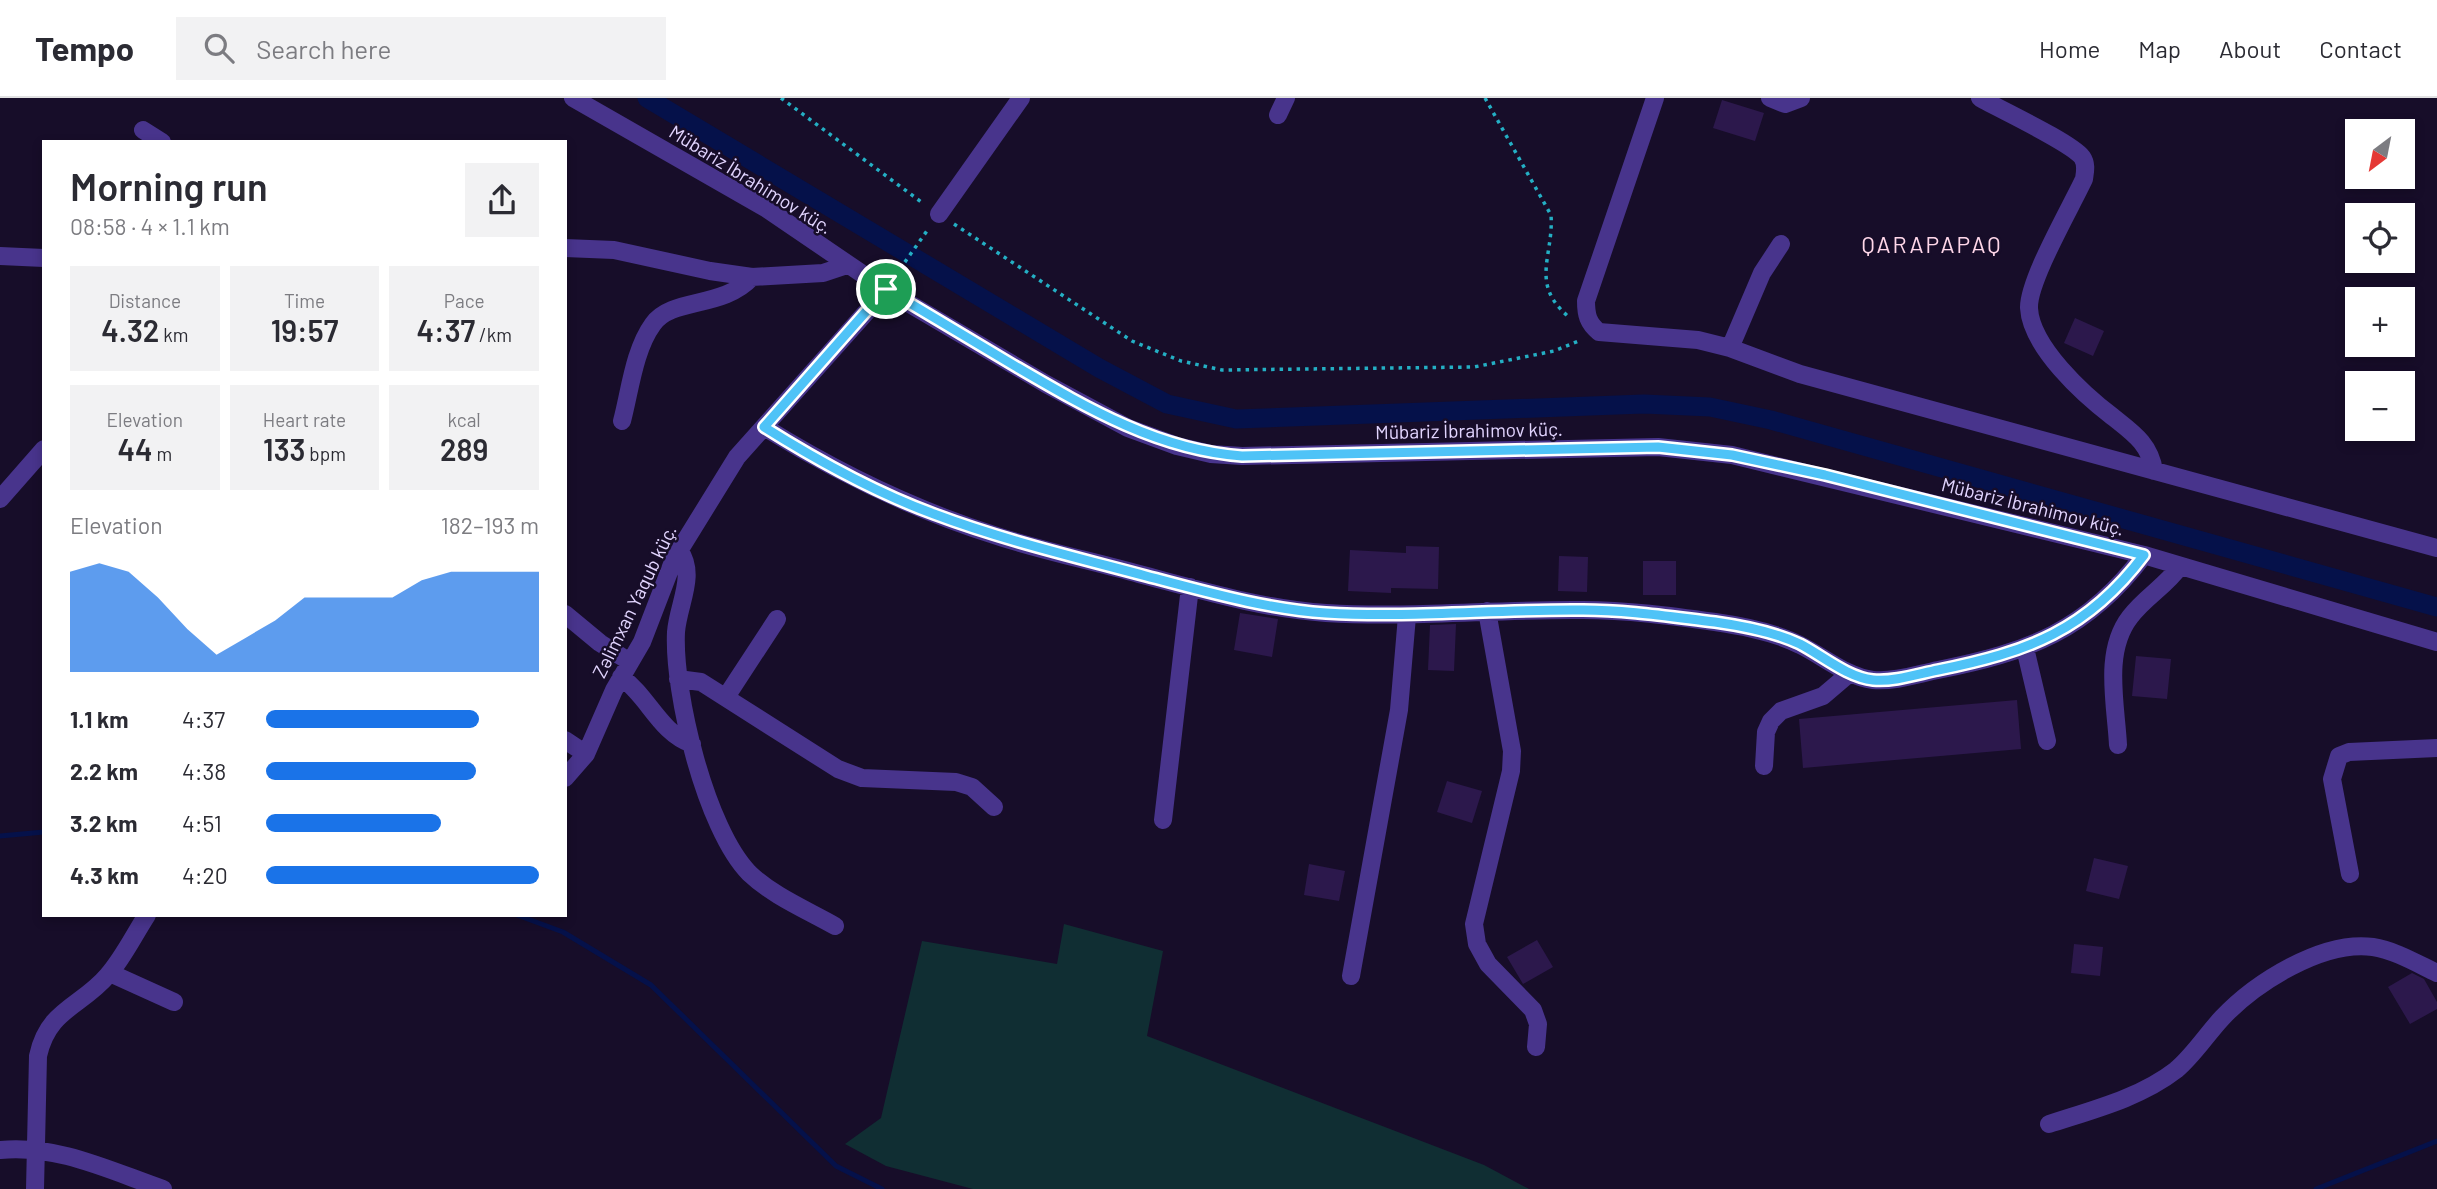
<!DOCTYPE html>
<html lang="en">
<head>
<meta charset="utf-8">
<style>
	:root { --surface:#fff; --page:#f2f2f3; --text:#2b2b33; --muted:#7c7c81; --line:#e1e1e2; --accent:#1a73e8 }
	body { margin:0; font-family:Barlow,sans-serif; background:var(--page); color:var(--text); height:100vh; display:flex; flex-direction:column; font-size:26px; white-space:nowrap }
	* { box-sizing:border-box; margin:0 }
	p { font-size:23px; color:var(--muted) }
	.icon { flex:none; width:38px; height:38px; fill:none; stroke:currentColor; stroke-width:2; stroke-linecap:round; stroke-linejoin:round }
	.map { position:relative; flex:1; overflow:hidden }
	.details { position:absolute; left:42px; top:42px; width:525px; height:777px; display:flex; flex-direction:column; background:var(--surface); border-radius:0px; box-shadow:0 4px 10px #0003 }
	.details>* { flex:none }
	.needle { width:46px; rotate:212deg }
	.buttons { position:absolute; left:2345px; top:21px; display:grid; gap:14px }
	.buttons a { display:grid; place-items:center; width:70px; height:70px; border-radius:0px; background:var(--surface); box-shadow:0 4px 10px #0003; font-size:35px }
	.pin { position:absolute; display:grid; place-items:center; width:60px; height:60px; color:#fff; margin:-30px; border:4px solid #fff; border-radius:50%; box-shadow:0 2px 7px #0007 }
	.round { display:grid; place-items:center; flex:none; width:74px; height:74px; border-radius:0px; background:var(--page) }
	.head { display:flex; align-items:center; justify-content:space-between; height:119px; padding:0 28px }
	h1 { font-size:38px; font-weight:600; line-height:52px }
	.figures { display:grid; grid-template-columns:repeat(3,1fr); gap:10px; height:119px; padding:7px 28px }
	.figures div { display:grid; align-content:center; border-radius:0px; background:var(--page); text-align:center }
	.figures b { font-size:30px; font-weight:600 }
	.figures small { font-size:19px; font-weight:400 }
	.figures p { font-size:19px }
	.chart { height:196px; padding:14px 28px }
	.chart p { display:flex; justify-content:space-between }
	.chart svg { width:100%; height:126px; margin-top:7px; fill:var(--accent); opacity:.7 }
	ul { padding:0 28px; list-style:none; font-size:23px }
	li { display:grid; grid-template-columns:112px 84px 1fr; align-items:center; height:52px }
	li i { height:18px; border-radius:9px; background:var(--accent) }
	header { display:flex; align-items:center; gap:42px; box-sizing:border-box; height:98px; padding:0 35px; background:var(--surface); border-bottom:2px solid var(--line) }
	header strong { font-size:33px }
	nav { display:flex; gap:38px; margin-inline-start:auto; font-size:24px }
	.search { width:490px; height:63px; background:var(--page); display:flex; align-items:center; gap:18px; box-sizing:border-box; padding:0 24px; border-radius:0px; color:var(--muted); font-size:26px }
	.map>svg:first-child { display:block }
	.green { fill:#102e33 }
	.lines { fill:none; stroke-linecap:round; stroke-linejoin:round }
	.stream { stroke:#05114a; stroke-width:5 }
	.canal { stroke:#05114a; stroke-width:19 }
	.building { fill:#2c184c }
	.path { stroke:#24afc4; stroke-width:3.5; stroke-dasharray:3.5 5; stroke-linecap:butt }
	.minor { stroke:#48348c; stroke-width:18 }
	.route-casing { stroke:#fff; stroke-width:14 }
	.route { stroke:#4fc3f7; stroke-width:9 }
	.labels { text-anchor:middle; dominant-baseline:central; stroke-width:5; stroke-linejoin:round; paint-order:stroke }
	.street-label { font-size:19px; fill:#e2d5ff; stroke:#170d29 }
	.quarter-label { font-size:23px; letter-spacing:2px; fill:#ffd7e9; stroke:#170d29 }
</style>
</head>
<body>
<header>
<strong>Tempo</strong>
<div class="search"><svg class="icon" aria-label="search" viewBox="0 0 24 24"><circle cx="10" cy="10" r="6"/><path d="M15 15l6 6"/></svg>Search here</div>
<nav><a>Home</a><a>Map</a><a>About</a><a>Contact</a></nav>
</header>
<div class="map">
<svg width="2437" height="1091" viewBox="0 0 2437 1091">
	<rect width="100%" height="100%" fill="#170d29"/>
	<path class="green" d="M1064 826 1163 853 1147 938 1484 1067 1529 1091H973L886 1068 845 1046 881 1020 922 843 1057 866Z"/>
	<g class="lines">
		<path class="stream" d="M0 738 44 734
			M517 817 563 834 651 887 836 1068 882 1091
			M2316 1091 2437 1043"/>
		<path class="canal" d="M647 0 1099 270 1167 306 1236 321 1644 306 1710 309 1771 322 2437 509"/>
	</g>
	<path class="building" d="M1722 2 1764 15 1755 43 1713 30Z
		M2075 220 2104 233 2093 258 2064 245Z
		M1406 448 1439 449 1438 491 1391 490V495L1348 493 1350 452 1406 455Z
		M1559 458 1588 459 1587 494 1558 493Z
		M1643 463H1676V497H1643Z
		M1240 515 1278 521 1272 559 1234 552Z
		M1456 526 1454 573 1428 572 1430 527Z
		M2136 558 2171 561 2167 601 2132 598Z
		M2017 602 2021 651 1803 670 1799 621Z
		M1447 683 1482 693 1472 725 1437 714Z
		M2094 760 2128 768 2119 801 2086 793Z
		M1309 766 1345 773 1339 803 1304 797Z
		M1537 842 1553 869 1523 886 1507 859Z
		M2074 846 2103 849 2100 878 2071 875Z
		M2412 875 2424 881 2437 904V911L2410 926 2388 889Z"/>
	<g class="lines">
		<path class="path" d="M781 0 924 106
			M1485 0 1551 117C1554 158 1529 186 1569 219
			M954 126 1132 243 1181 263 1222 272 1474 269 1554 253 1581 242
			M895 178 929 130"/>
		<path class="minor" d="M573 0 767 111 886 192 1046 286 1128 330 1177 348 1211 356 1242 358 1658 349 1732 357 2144 457 2437 544
			M1655 0 1586 203C1586 217 1588 225 1599 234L1698 242 1730 250 1800 276 2437 450
			M1770 0 1785 6 1801 0
			M1980 0C2001 12 2070 44 2082 59 2087 66 2085 74 2084 81 2071 109 2028 183 2029 210 2031 249 2084 297 2113 319 2133 335 2150 346 2154 373
			M1278 17 1286 0
			M143 32 162 44
			M939 116 1021 0
			M565 150 614 152 710 173 752 179 823 175 847 167
			M0 158 44 160
			M1730 250 1762 175 1781 146
			M622 323C630 293 634 252 653 226 672 199 723 211 752 179
			M764 329C838 375 914 412 997 438 1043 453 1092 463 1139 476 1200 492 1263 511 1326 515 1412 520 1497 511 1583 512 1627 512 1672 518 1715 524 1743 528 1775 534 1800 547 1823 558 1847 579 1873 582 1894 584 1918 576 1938 572 2028 554 2087 533 2144 457
			M0 401 44 351
			M679 452C697 477 678 506 676 534 673 595 706 731 749 775 773 798 807 812 835 828
			M1487 513 1512 653 1511 673 1474 826 1477 846 1488 866 1533 912 1538 926 1536 949
			M565 516 600 545 630 564
			M2025 550 2047 643
			M621 579C649 599 659 634 692 646
			M678 581 701 584 838 671 862 680 956 684 972 689 994 709
			M726 599 777 521
			M565 642 586 656
			M2118 647C2116 606 2103 554 2130 519 2145 499 2166 488 2180 468
			M1764 668 1766 634 1771 623 1781 613 1823 598 1850 575
			M565 680 586 656 614 592 642 544 674 461 737 359 886 192
			M1163 722 1190 489
			M2350 776 2332 681 2339 658 2349 654 2437 650
			M110 875 174 904
			M1351 878 1399 612 1407 518
			M2049 1026C2092 1012 2140 1000 2176 972 2193 958 2207 936 2222 920 2255 885 2322 842 2373 849 2394 852 2418 866 2437 875
			M0 1052C56 1046 111 1073 163 1091
			M35 1091 38 958C48 911 81 909 108 877 123 860 134 837 147 817"/>
	</g>
	<g class="lines">
		<defs>
			<path id="route" d="M886 191C929 217 972 242 1015 268 1087 310 1158 352 1242 358L1658 349 1732 357 1825 377 2144 457C2087 533 2027 554 1938 572 1918 576 1894 584 1873 582 1847 579 1823 558 1800 546 1775 534 1743 528 1715 524 1672 519 1627 512 1583 512 1497 511 1412 520 1326 515 1265 511 1204 493 1146 478 1075 459 1003 442 934 416 874 394 818 363 764 329Z"/>
		</defs>
		<use href="#route" class="route-casing"/>
		<use href="#route" class="route"/>
	</g>
	<g class="labels">
		<g class="street-label">
			<text transform="translate(751 81) rotate(32)">Mübariz İbrahimov küç.</text>
			<text transform="translate(1469 332) rotate(-1)">Mübariz İbrahimov küç.</text>
			<text transform="translate(2033 408) rotate(14)">Mübariz İbrahimov küç.</text>
			<text transform="translate(634 503) rotate(-64)">Zəlimxan Yaqub küç.</text>
		</g>
		<g class="quarter-label">
			<text x="1932" y="146">QARAPAPAQ</text>
		</g>
	</g>
</svg>
<div class="buttons">
<a><svg class="needle" viewBox="-14 -14 28 28"><path d="M0-13l5 13h-10z" fill="#e53935"/><path d="M0 13l5-13h-10z" fill="#7c7c81"/></svg></a>
<a><svg class="icon" aria-label="locate" viewBox="0 0 24 24"><circle cx="12" cy="12" r="6"/><path d="M12 2v4M12 18v4M2 12h4M18 12h4"/></svg></a>
<a>+</a>
<a>−</a>
</div>
<div class="pin" style="left:886px;top:191px;background:#1e9e55"><svg class="icon" aria-label="arrive" viewBox="0 0 24 24"><path d="M6 21V4h12l-3 4 3 4H6"/></svg></div>
<section class="details">
<div class="head"><div><h1>Morning run</h1><p>08:58 · 4 × 1.1 km</p></div><a class="round"><svg class="icon" aria-label="share" viewBox="0 0 24 24"><path d="M12 15V3M7 8l5-5 5 5M5 13v7h14v-7"/></svg></a></div>
<div class="figures">
<div><p>Distance</p><b>4.32<small> km</small></b></div>
<div><p>Time</p><b>19:57</b></div>
<div><p>Pace</p><b>4:37<small> /km</small></b></div>
</div>
<div class="figures">
<div><p>Elevation</p><b>44<small> m</small></b></div>
<div><p>Heart rate</p><b>133<small> bpm</small></b></div>
<div><p>kcal</p><b>289</b></div>
</div>
<div class="chart"><p><span>Elevation</span>182–193 m</p>
<svg viewBox="0 0 160 44" preserveAspectRatio="none"><path d="M0 44V9L10 6L20 9L30 18L40 29L50 38L60 32L70 26L80 18L90 18L100 18L110 18L120 12L130 9L140 9L150 9L160 9V44z"/></svg>
</div>
<ul>
<li><b>1.1 km</b>4:37<i style="width:78%"></i></li>
<li><b>2.2 km</b>4:38<i style="width:77%"></i></li>
<li><b>3.2 km</b>4:51<i style="width:64%"></i></li>
<li><b>4.3 km</b>4:20<i style="width:100%"></i></li>
</ul>
</section>
</div>
</body>
</html>
